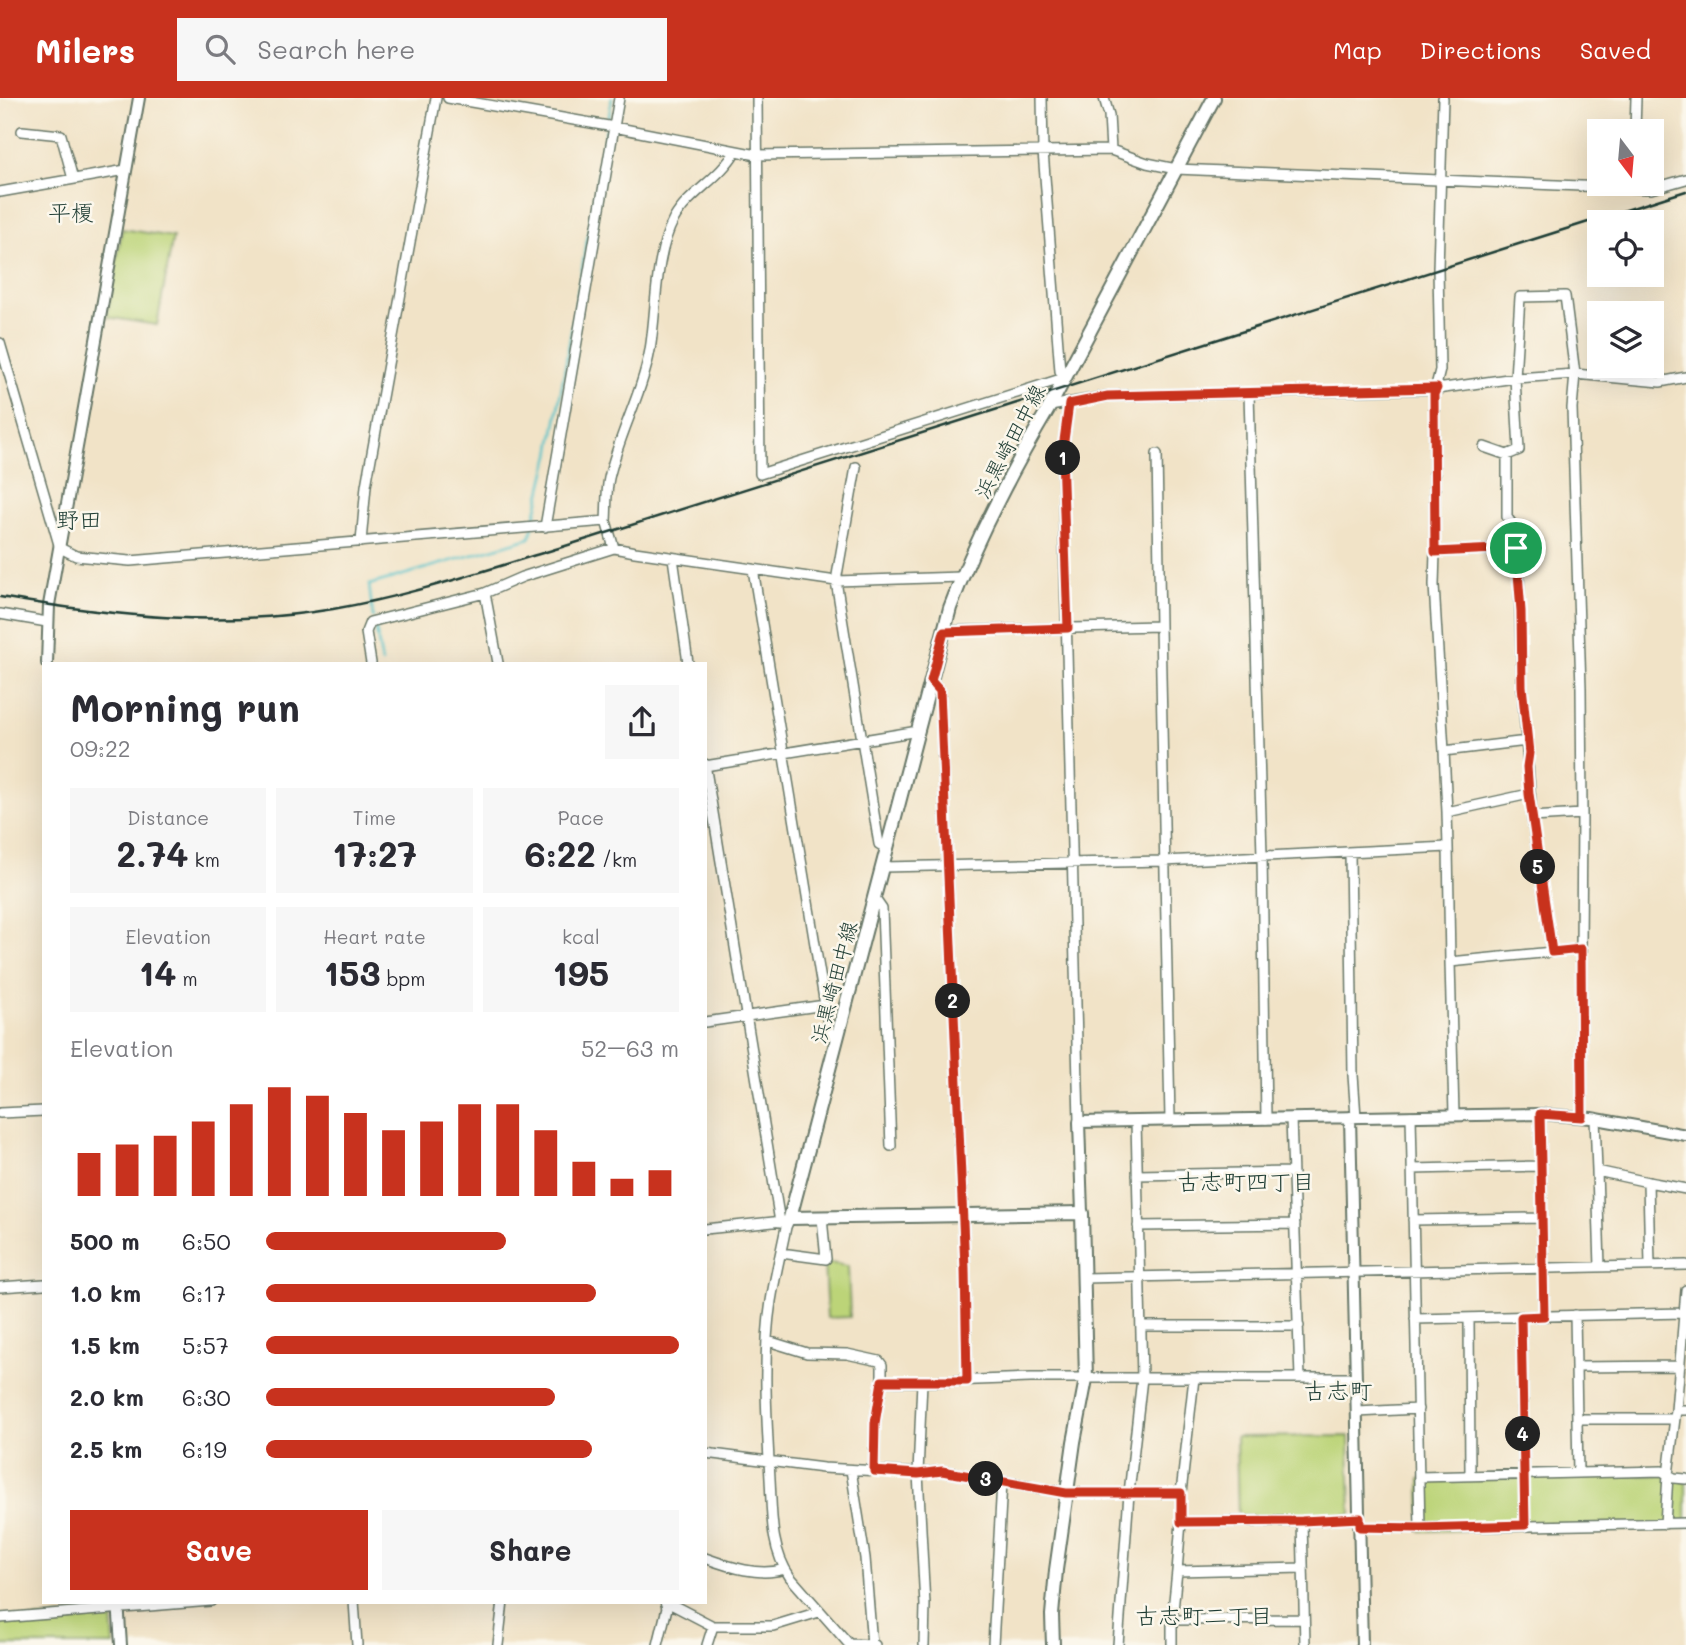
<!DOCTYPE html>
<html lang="en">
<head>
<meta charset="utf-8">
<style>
	:root { --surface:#fff; --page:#f7f7f7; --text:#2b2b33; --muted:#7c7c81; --accent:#c8321e }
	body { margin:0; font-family:Mali,"Klee One",sans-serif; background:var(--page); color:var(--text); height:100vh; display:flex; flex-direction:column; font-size:26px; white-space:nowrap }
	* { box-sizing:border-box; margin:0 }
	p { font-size:23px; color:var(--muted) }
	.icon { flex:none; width:38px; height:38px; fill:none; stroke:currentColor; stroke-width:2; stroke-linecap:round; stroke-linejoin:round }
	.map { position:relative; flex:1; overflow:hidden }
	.side { position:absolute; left:42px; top:564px; width:665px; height:942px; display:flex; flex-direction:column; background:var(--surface); border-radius:0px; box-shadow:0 7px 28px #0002 }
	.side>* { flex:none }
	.needle { width:46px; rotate:164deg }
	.fabs { position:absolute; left:1587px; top:21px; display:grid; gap:14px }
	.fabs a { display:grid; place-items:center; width:77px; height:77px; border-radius:0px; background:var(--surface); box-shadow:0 7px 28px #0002; font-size:35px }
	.pin { position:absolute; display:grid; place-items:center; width:60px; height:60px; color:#fff; margin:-30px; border:4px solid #fff; border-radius:50%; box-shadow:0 2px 7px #0007 }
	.km { position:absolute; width:35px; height:35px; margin:-18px; border-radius:50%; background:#222; color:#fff; font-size:19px; line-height:35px; text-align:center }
	.round { display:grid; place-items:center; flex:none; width:74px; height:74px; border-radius:0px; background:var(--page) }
	.overview { display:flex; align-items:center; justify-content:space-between; height:119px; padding:0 28px }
	h1 { font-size:38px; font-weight:700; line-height:52px }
	.stats { display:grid; grid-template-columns:repeat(3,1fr); gap:10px; height:119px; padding:7px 28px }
	.stats div { display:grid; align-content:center; border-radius:0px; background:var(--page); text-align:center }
	.stats b { font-size:35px; font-weight:700 }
	.stats small { font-size:19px; font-weight:400 }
	.stats p { font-size:19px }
	.chart { height:196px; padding:14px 28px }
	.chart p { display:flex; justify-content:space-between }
	.chart svg { width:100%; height:126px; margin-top:7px; stroke:var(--accent); stroke-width:6 }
	.button { display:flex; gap:14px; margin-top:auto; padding:14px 28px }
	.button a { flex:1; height:80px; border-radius:0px; background:var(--accent); color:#fff; font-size:28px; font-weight:700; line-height:80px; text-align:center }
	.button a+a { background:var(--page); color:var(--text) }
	ul { padding:0 28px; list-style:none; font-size:23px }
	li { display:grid; grid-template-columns:112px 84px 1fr; align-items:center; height:52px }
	li i { height:18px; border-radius:9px; background:var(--accent) }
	header { display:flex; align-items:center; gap:42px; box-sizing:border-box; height:98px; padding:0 35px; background:var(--accent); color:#fff }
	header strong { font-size:33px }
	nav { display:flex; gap:38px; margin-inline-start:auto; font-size:24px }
	.search { width:490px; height:63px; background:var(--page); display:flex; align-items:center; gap:18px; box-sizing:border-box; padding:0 24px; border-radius:0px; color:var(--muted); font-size:26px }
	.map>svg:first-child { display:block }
	.green { fill:#bcd478; stroke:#6e8856; stroke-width:2 }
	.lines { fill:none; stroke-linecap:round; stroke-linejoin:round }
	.stream { stroke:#54c2c9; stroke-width:2.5 }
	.minor-casing { stroke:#687767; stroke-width:12 }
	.tertiary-casing { stroke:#687767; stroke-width:14 }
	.secondary-casing { stroke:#687767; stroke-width:16 }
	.minor { stroke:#fff; stroke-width:9 }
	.tertiary { stroke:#fff; stroke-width:10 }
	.secondary { stroke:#fff; stroke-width:12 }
	.rail { stroke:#1f3d34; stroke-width:2.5 }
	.route-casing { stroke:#fff; stroke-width:14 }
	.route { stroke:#c8321e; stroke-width:9 }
	.labels { text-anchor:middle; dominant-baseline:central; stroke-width:5; stroke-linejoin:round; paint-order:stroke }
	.street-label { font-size:21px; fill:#1f3d34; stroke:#fbf7ec }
	.neighbourhood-label { font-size:23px; fill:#1f3d34; stroke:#fbf7ec }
</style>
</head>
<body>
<header>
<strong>Milers</strong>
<div class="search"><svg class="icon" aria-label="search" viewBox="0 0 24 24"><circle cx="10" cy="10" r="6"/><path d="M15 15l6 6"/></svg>Search here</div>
<nav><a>Map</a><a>Directions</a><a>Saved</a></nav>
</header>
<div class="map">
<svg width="1686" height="1547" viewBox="0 0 1686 1547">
	<rect width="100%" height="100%" fill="#fbf7ec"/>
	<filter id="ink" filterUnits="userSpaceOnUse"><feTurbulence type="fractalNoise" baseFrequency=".0143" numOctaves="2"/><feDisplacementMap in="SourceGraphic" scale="14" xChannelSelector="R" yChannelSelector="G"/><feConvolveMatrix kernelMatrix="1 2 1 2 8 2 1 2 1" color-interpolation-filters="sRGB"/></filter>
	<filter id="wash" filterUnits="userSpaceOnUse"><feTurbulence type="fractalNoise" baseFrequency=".00686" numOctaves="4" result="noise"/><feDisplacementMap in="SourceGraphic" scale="28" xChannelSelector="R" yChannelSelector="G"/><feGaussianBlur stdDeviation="1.57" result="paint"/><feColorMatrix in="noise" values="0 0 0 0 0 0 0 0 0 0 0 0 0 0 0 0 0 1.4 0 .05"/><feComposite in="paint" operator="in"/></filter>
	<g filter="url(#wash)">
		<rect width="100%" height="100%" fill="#f1e3c7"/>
		<path class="green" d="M122 131 173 139 157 227 107 219Z
			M824 1164 848 1168 850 1219 827 1220Z
			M1349 1338 1351 1417 1238 1418 1236 1339Z
			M1663 1377 1686 1384V1428L1421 1433 1420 1381Z
			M112 1516 114 1547H0V1523Z"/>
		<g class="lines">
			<path class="stream" d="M608 24 612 0
				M373 519 369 487 530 440 550 357 606 31
				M375 526 382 565
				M490 1547 494 1503"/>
		</g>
	</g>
	<g filter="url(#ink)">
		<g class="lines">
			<defs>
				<path id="minor" d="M448 0 614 29 757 57 1111 52 1147 65 1176 71 1651 91 1686 81
					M757 0 760 376 1064 280 1060 273 1043 53 1042 0
					M1104 0 1109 17 1111 52
					M22 33 61 37 73 81
					M1635 33 1636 0
					M0 94 126 72
					M1565 198 1575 276 1572 310 1581 590 1582 716 1532 719 1522 588 1518 435 1507 419V357L1519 352 1515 280 1520 199Z
					M0 245 60 450 76 458 130 463 606 423C607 409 606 393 609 380 619 336 642 296 650 252 657 211 654 158 674 121 689 95 720 80 735 54
					M1249 295 1262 758 1266 1021
					M1069 306 1062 357 1079 1024
					M1050 308 1108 298 1437 291 1515 280 1575 276 1660 284 1686 279
					M1484 349 1507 357
					M856 369 836 483 879 746 888 751
					M606 423 614 450 635 454 836 483 961 479
					M545 429 619 0
					M361 444 366 388 436 0
					M1435 454 1434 296 1440 272 1438 171 1443 0
					M673 460 688 565
					M753 471 825 907
					M485 495 498 565
					M0 516 47 524
					M1160 528 1170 1022
					M944 533 1160 528 1157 356
					M371 565 366 534 370 524 485 495 522 479 614 450
					M931 584 940 593 965 1170 967 1283
					M1444 653 1434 487 1435 454 1516 450
					M705 666 780 1124
					M705 668 918 633
					M1447 714 1444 653 1527 643
					M1532 719 1552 854 1581 851 1582 716
					M1448 749 1450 864 1552 854
					M1350 754 1353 977 1356 1019
					M883 769 1164 763 1448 749 1447 714 1529 696
					M875 801 882 811 891 1048
					M1581 851 1582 1019
					M1450 864 1454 1017
					M705 924 825 907 829 933 837 943
					M0 1015 44 1013
					M1540 1016 1544 1218
					M1411 1018 1420 1430
					M1291 1020 1300 1280
					M1595 1020 1597 1073
					M1412 1071 1541 1068
					M1137 1077 1293 1074
					M790 1120 786 1129C781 1154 775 1178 771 1203 762 1261 767 1322 770 1381 772 1415 770 1450 790 1479L849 1546 875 1547
					M1413 1122 1542 1120
					M1138 1128 1295 1126
					M705 1131 783 1123
					M781 1155 826 1161 822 1120
					M1650 1168 1648 1084 1686 1091
					M1600 1169 1597 1073 1648 1084
					M1084 1180 1686 1167
					M0 1189 44 1186
					M1686 1192 1676 1312H1686
					M1575 1217 1578 1375
					M1521 1219 1525 1427
					M1469 1220 1470 1377
					M1415 1221 1684 1215
					M1141 1228H1299
					M768 1243 807 1255 847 1256 879 1263 882 1267V1283
					M1576 1269 1680 1268
					M1194 1280 1181 1395V1424L1302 1423 1360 1420
					M922 1284 918 1375 925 1507 924 1547
					M1357 1314 1418 1311
					M1577 1321H1675
					M705 1355 823 1370 918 1375 942 1373 1066 1395H1181
					M851 1372 865 1460 872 1547
					M874 1373 875 1325 882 1283 922 1284 1031 1280H1356
					M1419 1379 1662 1373 1674 1380 1686 1381
					M1302 1423 1305 1547
					M1665 1426 1668 1377 1676 1312
					M1360 1429 1420 1430 1686 1425
					M705 1460C730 1469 759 1479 785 1471
					M1177 1473 1181 1424
					M354 1503 357 1547
					M665 1503 713 1528H773L819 1514
					M0 1520 211 1503
					M1172 1522 1177 1473 1303 1470
					M498 1547 503 1503
					M658 1547 667 1510 665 1503
					M707 1547 713 1528
					M993 1547 1002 1384
					M1118 1547 1129 1395 1142 1280 1136 1023
					M1172 1547V1522L1304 1521"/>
				<path id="tertiary" d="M47 565 49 507 139 0
					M1350 1019 1362 1547
					M1082 1115 1079 1024 1540 1016 1591 1020 1686 1037
					M118 1503 121 1547"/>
				<path id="secondary" d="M1053 1547 1052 1517 1056 1472 1074 1344 1086 1281 1082 1115 790 1120 950 510C976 440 1012 372 1050 308L1214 0"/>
			</defs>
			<use href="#minor" class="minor-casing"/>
			<use href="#tertiary" class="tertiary-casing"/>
			<use href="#secondary" class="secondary-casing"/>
			<use href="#minor" class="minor"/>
			<use href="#tertiary" class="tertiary"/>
			<use href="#secondary" class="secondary"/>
			<path class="rail" d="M0 499C112 518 220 530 333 511 410 498 485 472 559 450L1686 93"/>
		</g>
	</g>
	<g class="lines" filter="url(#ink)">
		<defs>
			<path id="route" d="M1437 290 1434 296 1435 454 1516 450 1521 513 1522 588 1529 655 1527 669 1529 696 1552 854 1581 851 1582 1019 1540 1016 1544 1218 1521 1219 1525 1427 1420 1430 1360 1429V1420L1302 1423 1181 1424V1395H1066L942 1373 918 1376 874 1373 875 1325 882 1283H967L965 1170 940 593 931 583 944 534 1068 530 1062 357 1069 306 1108 298Z"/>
		</defs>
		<use href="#route" class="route-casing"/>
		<use href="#route" class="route"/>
	</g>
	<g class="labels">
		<g class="street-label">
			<text transform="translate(1009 343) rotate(-62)">浜黒崎田中線</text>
			<text transform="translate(833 884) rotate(-75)">浜黒崎田中線</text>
		</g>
		<g class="neighbourhood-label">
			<text x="71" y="114">平榎</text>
			<text x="79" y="421">野田</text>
			<text x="1246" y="1083">古志町四丁目</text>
			<text x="1338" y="1292">古志町</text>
			<text x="1204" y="1517">古志町二丁目</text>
		</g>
	</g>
</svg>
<div class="fabs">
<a><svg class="needle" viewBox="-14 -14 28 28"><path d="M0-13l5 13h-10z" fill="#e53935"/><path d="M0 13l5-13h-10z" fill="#7c7c81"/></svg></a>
<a><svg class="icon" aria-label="locate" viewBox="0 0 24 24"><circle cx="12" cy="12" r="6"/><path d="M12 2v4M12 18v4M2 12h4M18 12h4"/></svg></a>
<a><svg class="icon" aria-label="layers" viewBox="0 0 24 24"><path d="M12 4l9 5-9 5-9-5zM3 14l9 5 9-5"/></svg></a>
</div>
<div class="pin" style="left:1516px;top:450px;background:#1e9e55"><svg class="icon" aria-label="arrive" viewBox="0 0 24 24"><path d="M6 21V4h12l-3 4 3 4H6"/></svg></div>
<b class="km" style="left:1063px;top:360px">1</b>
<b class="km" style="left:953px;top:903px">2</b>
<b class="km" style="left:986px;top:1381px">3</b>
<b class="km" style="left:1523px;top:1336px">4</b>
<b class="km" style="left:1538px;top:769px">5</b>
<section class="side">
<div class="overview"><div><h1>Morning run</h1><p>09:22</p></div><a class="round"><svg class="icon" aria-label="share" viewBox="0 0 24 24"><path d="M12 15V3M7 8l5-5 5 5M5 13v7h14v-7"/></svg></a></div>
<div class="stats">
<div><p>Distance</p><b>2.74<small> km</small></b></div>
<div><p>Time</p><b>17:27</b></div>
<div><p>Pace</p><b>6:22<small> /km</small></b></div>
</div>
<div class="stats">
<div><p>Elevation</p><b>14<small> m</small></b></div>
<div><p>Heart rate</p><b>153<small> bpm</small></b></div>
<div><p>kcal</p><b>195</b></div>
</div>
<div class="chart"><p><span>Elevation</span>52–63 m</p>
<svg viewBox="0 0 160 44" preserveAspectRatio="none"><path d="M5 44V29M15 44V26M25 44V23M35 44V18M45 44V12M55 44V6M65 44V9M75 44V15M85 44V21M95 44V18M105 44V12M115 44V12M125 44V21M135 44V32M145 44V38M155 44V35"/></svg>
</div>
<ul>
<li><b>500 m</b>6:50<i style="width:58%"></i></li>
<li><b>1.0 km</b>6:17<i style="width:80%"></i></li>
<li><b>1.5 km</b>5:57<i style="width:100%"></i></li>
<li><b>2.0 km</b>6:30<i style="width:70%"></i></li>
<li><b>2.5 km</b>6:19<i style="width:79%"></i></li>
</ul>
<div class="button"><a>Save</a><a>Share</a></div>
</section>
</div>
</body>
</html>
